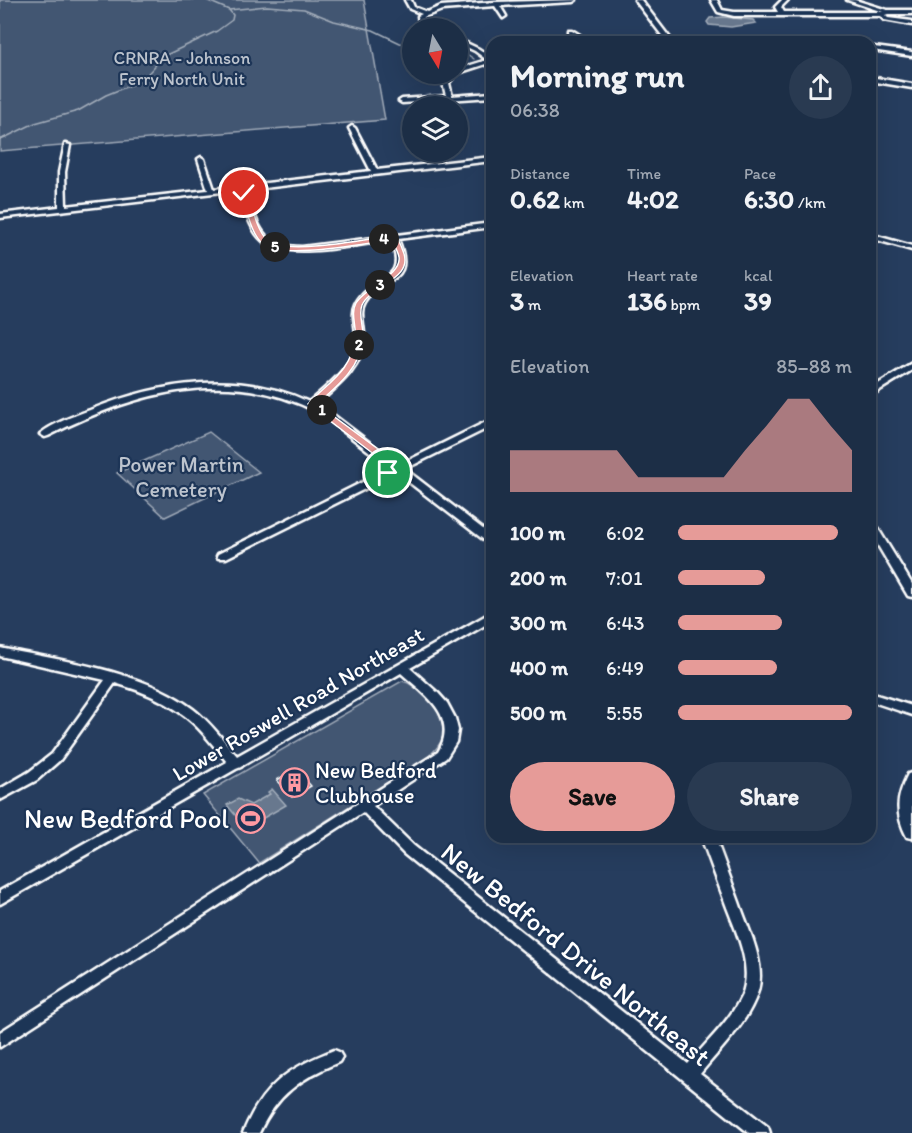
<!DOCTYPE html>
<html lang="en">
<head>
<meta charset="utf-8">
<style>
	:root { --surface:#1c2e46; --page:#293a51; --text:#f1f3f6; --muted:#a0a8b3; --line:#3a4a5f; --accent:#e69b98 }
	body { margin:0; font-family:Itim,sans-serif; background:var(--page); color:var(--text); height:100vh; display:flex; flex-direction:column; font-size:22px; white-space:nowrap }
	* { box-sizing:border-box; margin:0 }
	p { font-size:20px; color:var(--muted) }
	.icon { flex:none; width:33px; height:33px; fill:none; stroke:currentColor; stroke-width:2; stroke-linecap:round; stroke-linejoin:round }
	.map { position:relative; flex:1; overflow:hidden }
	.details { position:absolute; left:486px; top:36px; width:390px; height:807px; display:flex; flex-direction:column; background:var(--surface); border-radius:18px; box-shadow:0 6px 24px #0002,0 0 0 2px var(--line) }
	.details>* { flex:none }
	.needle { width:39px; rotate:170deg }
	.tools { position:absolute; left:402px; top:18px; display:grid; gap:12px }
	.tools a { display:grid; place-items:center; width:66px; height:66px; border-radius:50%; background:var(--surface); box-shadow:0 6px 24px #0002,0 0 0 2px var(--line); font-size:30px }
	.pin { position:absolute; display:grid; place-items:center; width:51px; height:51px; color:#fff; margin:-26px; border:3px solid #fff; border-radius:50%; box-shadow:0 2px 6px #0007 }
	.km { position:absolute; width:30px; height:30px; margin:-15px; border-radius:50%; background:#222; color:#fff; font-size:16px; line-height:30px; text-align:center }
	.round { display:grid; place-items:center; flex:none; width:63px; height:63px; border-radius:32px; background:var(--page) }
	.summary { display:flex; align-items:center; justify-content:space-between; height:102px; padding:0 24px }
	h1 { font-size:33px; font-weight:700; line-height:45px }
	.metrics { display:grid; grid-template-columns:repeat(3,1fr); gap:9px; height:102px; padding:6px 24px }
	.metrics div { display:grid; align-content:center }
	.metrics b { font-size:26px; font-weight:700 }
	.metrics small { font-size:16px; font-weight:400 }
	.metrics p { font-size:16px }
	.chart { height:168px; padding:12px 24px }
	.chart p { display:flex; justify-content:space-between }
	.chart svg { width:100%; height:108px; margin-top:6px; fill:var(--accent); opacity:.7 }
	.cta { display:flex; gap:12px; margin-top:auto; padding:12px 24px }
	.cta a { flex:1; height:69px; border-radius:36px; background:var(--accent); color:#111; font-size:24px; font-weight:700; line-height:69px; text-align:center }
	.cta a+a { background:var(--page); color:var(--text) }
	ul { padding:0 24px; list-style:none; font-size:20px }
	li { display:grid; grid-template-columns:96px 72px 1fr; align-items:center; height:45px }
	li i { height:15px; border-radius:8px; background:var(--accent) }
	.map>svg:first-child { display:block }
	.green { fill:#425672; stroke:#a0aab8; stroke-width:1.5 }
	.water { fill:#67788e; stroke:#a4aebb; stroke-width:1.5 }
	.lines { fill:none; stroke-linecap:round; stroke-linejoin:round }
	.stream-far1 { stroke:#a4aebb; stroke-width:1.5 }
	.stream { stroke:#a4aebb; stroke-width:2 }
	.building { fill:#556781; stroke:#fff; stroke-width:1.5 }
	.minor-casing { stroke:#fff; stroke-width:5 }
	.minor { fill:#1d3557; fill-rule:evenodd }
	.route { fill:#e69b98; stroke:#fff; stroke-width:1.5 }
	.labels { text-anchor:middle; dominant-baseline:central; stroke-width:4.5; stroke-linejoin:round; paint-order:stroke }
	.far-park-label { font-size:18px; fill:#bdc4ce; stroke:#1d3557 }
	.park-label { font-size:22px; fill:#bdc4ce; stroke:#1d3557 }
	.street-label { font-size:22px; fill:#fff; stroke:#1d3557 }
	.poi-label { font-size:22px; fill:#fff; stroke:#1d3557; text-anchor:start }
	.near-poi-label { font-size:27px; fill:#fff; stroke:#1d3557; text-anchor:end }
	.near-street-label { font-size:27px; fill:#fff; stroke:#1d3557 }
</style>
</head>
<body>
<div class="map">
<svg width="912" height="1133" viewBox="0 0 912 1133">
	<rect width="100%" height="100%" fill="#263d5e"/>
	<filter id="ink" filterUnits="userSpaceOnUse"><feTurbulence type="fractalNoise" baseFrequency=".0167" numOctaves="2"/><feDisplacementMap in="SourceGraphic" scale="12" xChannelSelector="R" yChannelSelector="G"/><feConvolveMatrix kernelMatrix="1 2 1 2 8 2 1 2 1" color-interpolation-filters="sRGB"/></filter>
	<g filter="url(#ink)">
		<path class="green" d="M0 0H364L385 120 0 151Z
			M209 432 259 472 165 517 117 473Z
			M402 681C412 683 418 690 425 697 448 719 453 734 428 757L259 863 203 795Z"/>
		<path class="water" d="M724 17 753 20 756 23 731 27 709 25 707 22 710 18Z
			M272 789 286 805 246 828 227 805 238 799 251 805 270 794 268 792Z"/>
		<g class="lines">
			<path class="stream-far1" d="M229 10 267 6 304 9 334 21 373 30 400 43 412 45
				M458 48 474 59
				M486 67 492 69
				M4 138 35 123 78 111 106 95 141 81 164 56 217 31 232 20 233 15 229 10 206 0"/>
			<path class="stream" d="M0 140 7 137"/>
		</g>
		<path class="building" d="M296 769 311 786 292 797 277 780Z"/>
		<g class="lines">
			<defs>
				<path id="minor" d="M405 0H411L414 7 427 12 441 6 496 2 576 0 573 2 500 6 506 16 503 18 495 6 442 10 424 17V22L430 28H425L419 24 418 16 422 14 410 9Z
					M635 0H641L673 42H667Z
					M711 0H717L722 10 734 12H778L775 7 782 0H788L781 7 784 12H883L847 0H855L887 10H912V14H888L885 15 888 18 912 21V25L884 20 880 16H734L718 12Z
					M568 30H572L580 35 582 42H576L575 37 568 32Z
					M458 39 479 49 492 58V62L458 73V69L487 60 475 51 458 43Z
					M874 47 912 52V56L872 50V48Z
					M450 74H456L449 83 452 96 492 93V97L402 103 399 101 402 99 446 96 443 83Z
					M870 77 912 84V88L870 81Z
					M352 126 355 128 377 170 492 157V161L246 190C259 225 258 246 302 247L492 223V227L398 239C417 287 382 273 365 303 359 313 364 324 364 335 365 366 337 387 316 405L327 410 399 465 492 419V426L405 469 492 536V544L488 543 397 473 226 558H218L217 556 218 554 391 468C375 456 360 444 344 432 336 426 328 418 319 413 230 365 133 393 48 436L45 437 40 434C53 423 74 416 90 410 158 382 240 369 309 402 330 384 356 365 356 336 356 325 351 314 356 304 373 273 409 285 391 240 362 244 284 261 263 241 249 229 245 207 239 190L0 218V214L59 207V172L65 144 70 145 65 172 66 206 208 190 198 159 201 157 204 159 214 189 371 171 349 128Z
					M870 234 912 246V250L870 238Z
					M912 363V370L870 396V389Z
					M870 521 874 522 912 584V597L908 596 870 532Z
					M492 612V621L410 668 438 693 447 703 455 718 458 730 456 742 446 758 373 806 414 846 688 1064C706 1043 730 1021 742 995 754 965 735 930 725 902 717 880 709 859 701 837H715C723 859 731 880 739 902 748 929 766 962 758 991 748 1023 721 1048 700 1074L768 1127 770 1133H749L404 854 363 812 0 1047V1032L438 752C459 717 426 695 401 673L243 765 241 767 236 769 0 904V891L227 762C216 749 206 735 193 723 172 703 143 691 115 683L60 760 37 780 0 800V789L29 772 52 754 105 680 0 656V648C61 661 142 670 193 709 210 722 223 740 237 756Z
					M870 693 912 706V715L870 701Z
					M912 773V838L907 837C895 814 896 798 908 774Z
					M334 1050 339 1052 342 1057 339 1062C301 1078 277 1094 259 1133H243C262 1086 288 1068 334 1050Z"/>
			</defs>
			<use href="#minor" class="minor-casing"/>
			<use href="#minor" class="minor"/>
		</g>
	</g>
	<path class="route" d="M244 191 248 193C253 208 256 229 267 240 284 256 369 239 394 235 399 239 401 245 403 251 415 279 371 285 362 305 358 315 364 327 363 338 361 367 338 386 317 404L401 466V470L392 475H385V471L392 468 308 404C328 382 351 372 355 339 357 327 350 314 356 303 364 288 402 275 399 257 398 251 394 245 392 240 365 243 283 260 263 244 250 233 247 209 241 193Z"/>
	<defs>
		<symbol id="building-ring" viewBox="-11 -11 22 22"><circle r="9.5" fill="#1d3557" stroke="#ff9aa2" stroke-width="1.5"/><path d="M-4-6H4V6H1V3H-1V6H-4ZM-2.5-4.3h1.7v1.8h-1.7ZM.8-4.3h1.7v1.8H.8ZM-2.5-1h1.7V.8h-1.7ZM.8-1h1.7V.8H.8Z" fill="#ff9aa2"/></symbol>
		<symbol id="stadium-ring" viewBox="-11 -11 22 22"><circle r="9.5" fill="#1d3557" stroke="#ff9aa2" stroke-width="1.5"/><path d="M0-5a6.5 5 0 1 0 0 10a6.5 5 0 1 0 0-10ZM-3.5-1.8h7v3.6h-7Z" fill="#ff9aa2"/></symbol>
	</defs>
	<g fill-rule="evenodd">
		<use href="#building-ring" x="278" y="766" width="33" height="33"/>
		<use href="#stadium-ring" x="234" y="802" width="33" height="33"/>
	</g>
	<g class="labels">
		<g class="far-park-label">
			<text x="182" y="58">CRNRA - Johnson<tspan x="182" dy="21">Ferry North Unit</tspan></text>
		</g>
		<g class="park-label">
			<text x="181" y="464">Power Martin<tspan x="181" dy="25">Cemetery</tspan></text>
		</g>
		<g class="street-label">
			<text transform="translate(298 704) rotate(-30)">Lower Roswell Road Northeast</text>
		</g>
		<g class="poi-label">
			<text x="315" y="770">New Bedford<tspan x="315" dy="25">Clubhouse</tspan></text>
		</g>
		<g class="near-poi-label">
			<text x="229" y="818">New Bedford Pool</text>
		</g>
		<g class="near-street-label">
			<text transform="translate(576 954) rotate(39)">New Bedford Drive Northeast</text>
		</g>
	</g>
</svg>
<div class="tools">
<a><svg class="needle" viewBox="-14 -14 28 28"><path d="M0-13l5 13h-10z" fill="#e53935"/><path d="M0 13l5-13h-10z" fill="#a0a8b3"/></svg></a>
<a><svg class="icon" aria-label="layers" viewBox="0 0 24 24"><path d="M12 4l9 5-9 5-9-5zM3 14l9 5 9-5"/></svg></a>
</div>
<div class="pin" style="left:388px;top:473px;background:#1e9e55"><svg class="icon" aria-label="arrive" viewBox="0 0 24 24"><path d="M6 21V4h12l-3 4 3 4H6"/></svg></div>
<div class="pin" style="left:244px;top:193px;background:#d93025"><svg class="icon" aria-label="check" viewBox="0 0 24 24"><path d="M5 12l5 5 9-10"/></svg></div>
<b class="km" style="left:322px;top:410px">1</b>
<b class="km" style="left:359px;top:345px">2</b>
<b class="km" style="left:380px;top:285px">3</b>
<b class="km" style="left:384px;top:239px">4</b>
<b class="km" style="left:275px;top:247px">5</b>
<section class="details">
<div class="summary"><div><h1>Morning run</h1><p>06:38</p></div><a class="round"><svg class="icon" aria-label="share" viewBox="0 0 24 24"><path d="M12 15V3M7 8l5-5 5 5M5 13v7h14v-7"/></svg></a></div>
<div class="metrics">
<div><p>Distance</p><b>0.62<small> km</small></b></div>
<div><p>Time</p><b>4:02</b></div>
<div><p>Pace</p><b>6:30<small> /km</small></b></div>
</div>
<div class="metrics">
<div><p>Elevation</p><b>3<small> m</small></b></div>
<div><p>Heart rate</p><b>136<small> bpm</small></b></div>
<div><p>kcal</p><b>39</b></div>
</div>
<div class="chart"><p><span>Elevation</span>85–88 m</p>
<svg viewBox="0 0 160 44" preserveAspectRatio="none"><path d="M0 44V27L10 27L20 27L30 27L40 27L50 27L60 38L70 38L80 38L90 38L100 38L110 27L120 17L130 6L140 6L150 17L160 27V44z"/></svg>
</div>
<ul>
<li><b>100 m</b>6:02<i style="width:92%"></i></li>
<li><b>200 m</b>7:01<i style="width:50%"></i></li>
<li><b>300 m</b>6:43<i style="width:60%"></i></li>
<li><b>400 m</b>6:49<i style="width:57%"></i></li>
<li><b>500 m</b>5:55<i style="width:100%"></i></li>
</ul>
<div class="cta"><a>Save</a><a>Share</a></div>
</section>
</div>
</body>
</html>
